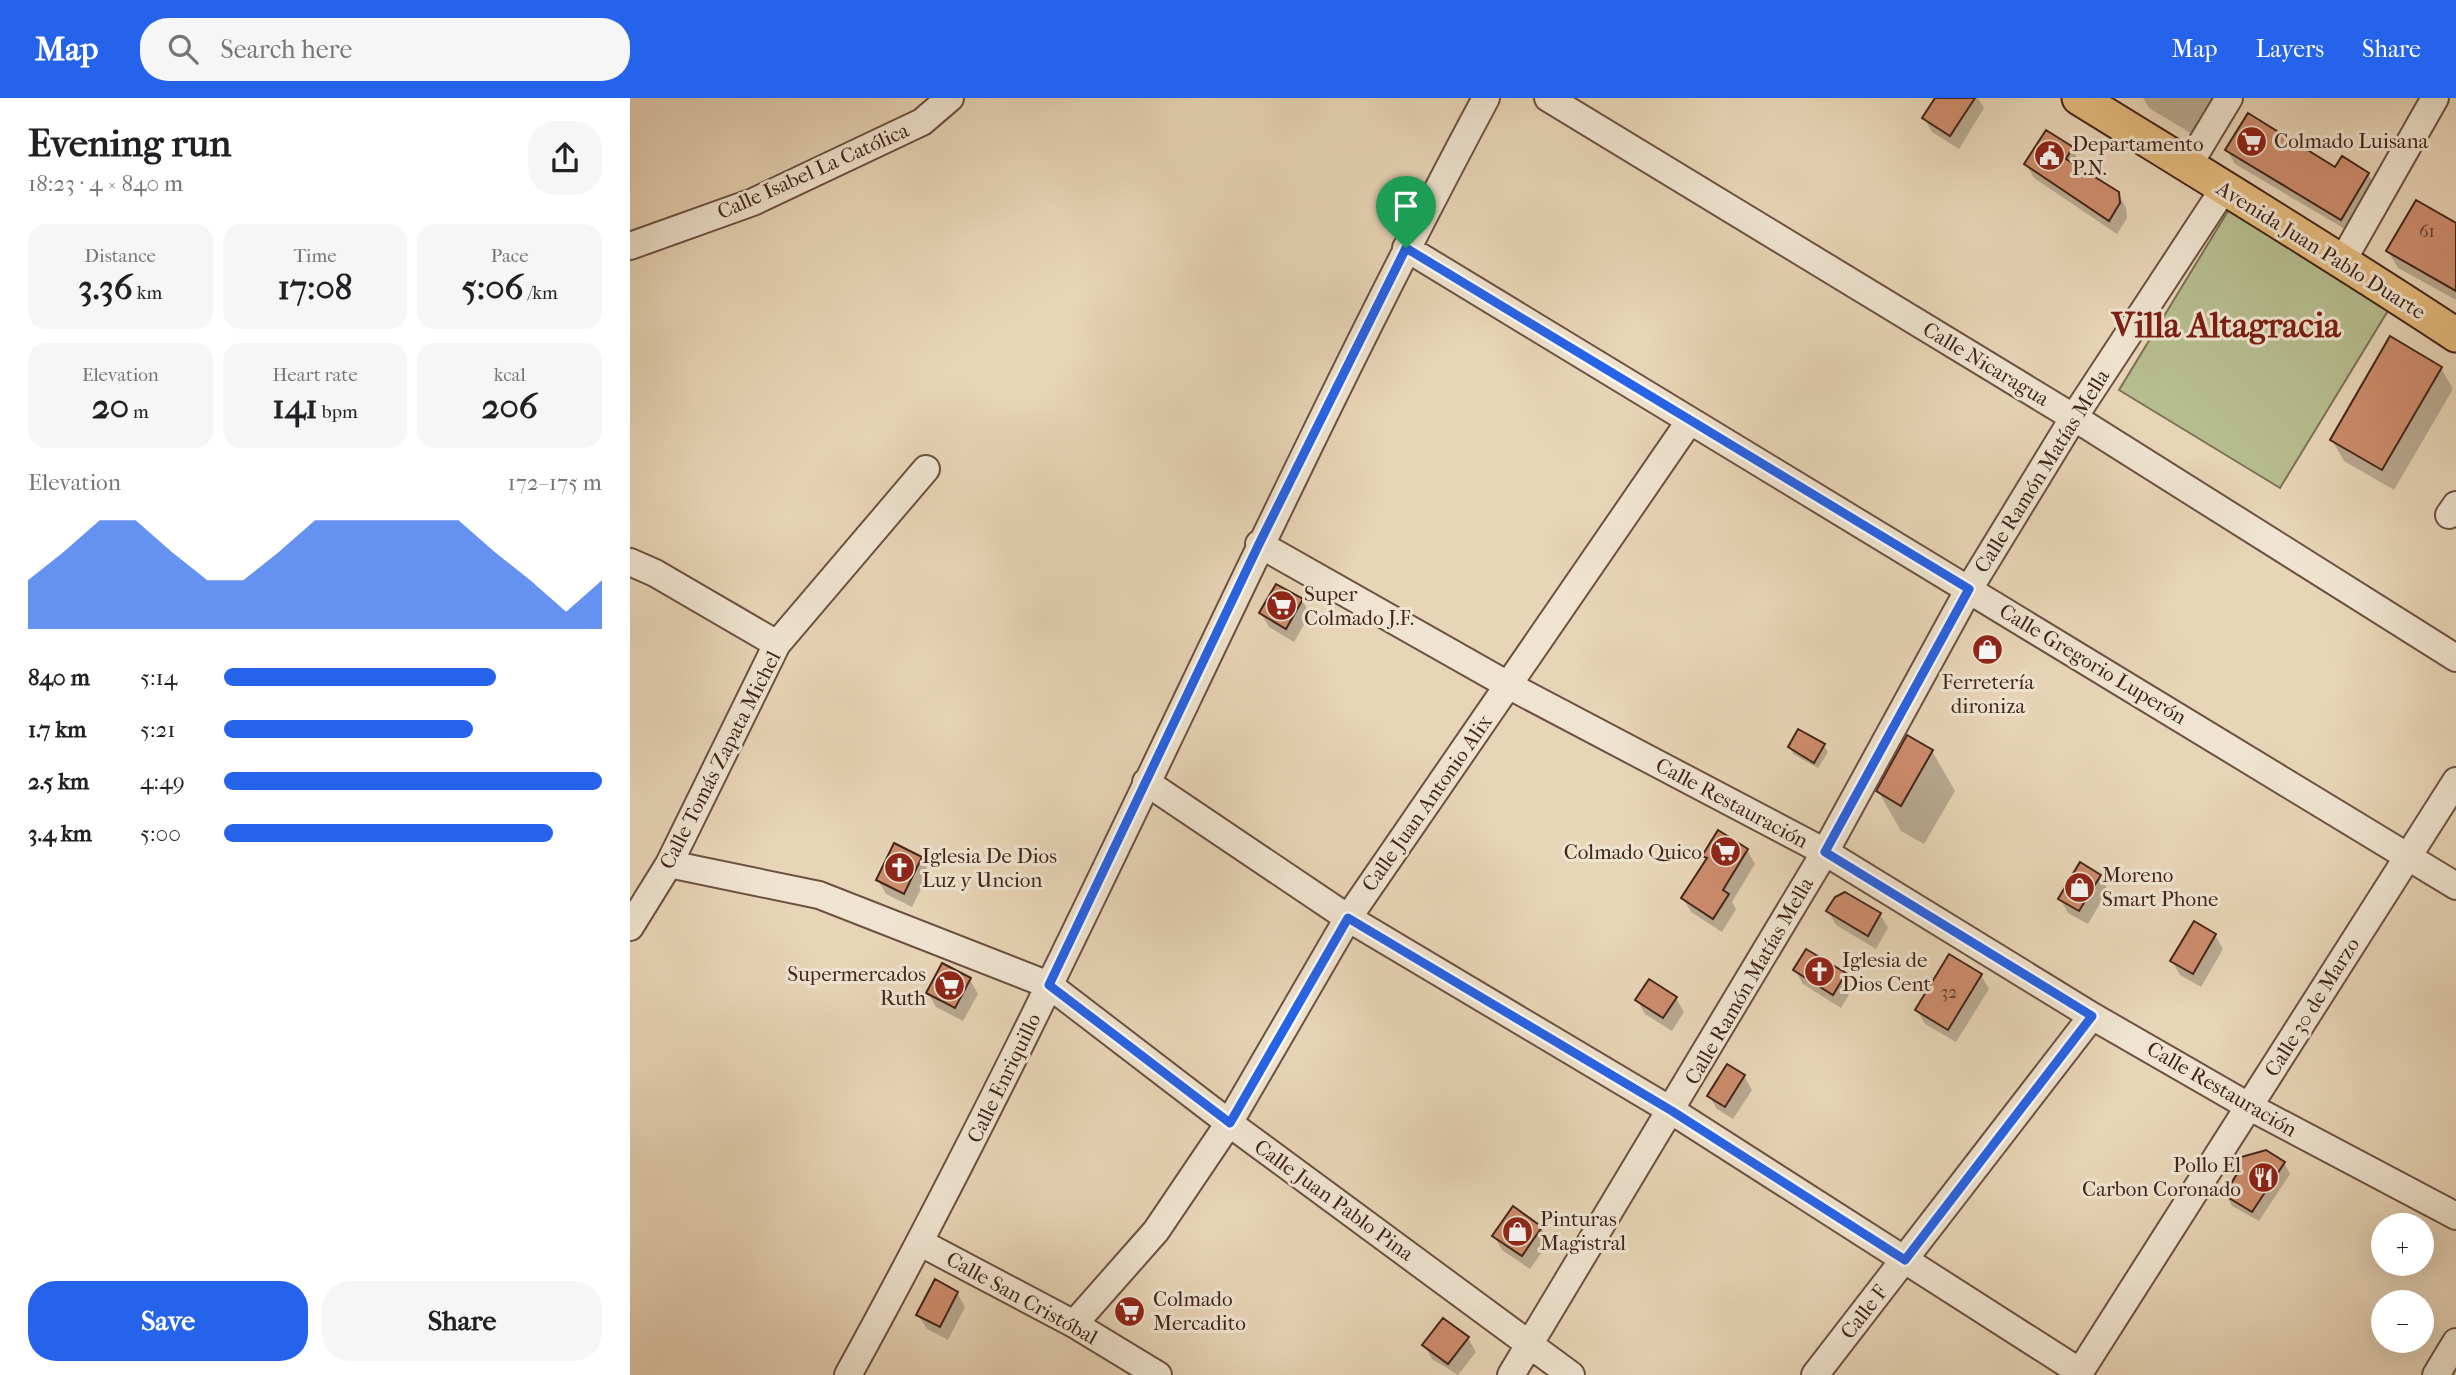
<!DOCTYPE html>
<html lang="en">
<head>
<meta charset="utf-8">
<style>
	:root { --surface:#fff; --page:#f6f6f6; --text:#202124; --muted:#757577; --accent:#2563eb }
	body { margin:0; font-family:"IM FELL French Canon",serif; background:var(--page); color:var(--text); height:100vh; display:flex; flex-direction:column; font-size:26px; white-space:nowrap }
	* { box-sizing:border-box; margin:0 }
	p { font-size:23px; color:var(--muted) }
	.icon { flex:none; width:38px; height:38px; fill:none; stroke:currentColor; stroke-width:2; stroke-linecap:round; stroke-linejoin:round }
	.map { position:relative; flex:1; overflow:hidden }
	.sheet { display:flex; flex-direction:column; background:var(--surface); width:630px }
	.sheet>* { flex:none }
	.fabs { position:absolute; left:1741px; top:1115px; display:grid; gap:14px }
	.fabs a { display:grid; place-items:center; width:63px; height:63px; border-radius:50%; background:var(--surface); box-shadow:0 7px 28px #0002; font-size:35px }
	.pin { position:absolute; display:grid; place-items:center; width:60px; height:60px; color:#fff; margin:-72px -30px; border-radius:50% 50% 50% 0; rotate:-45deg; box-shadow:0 0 7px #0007 }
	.pin .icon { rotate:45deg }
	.round { display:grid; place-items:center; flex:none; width:74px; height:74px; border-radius:28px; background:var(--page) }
	.head { display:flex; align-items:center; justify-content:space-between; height:119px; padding:0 28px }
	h1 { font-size:38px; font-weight:800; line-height:52px }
	.stats { display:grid; grid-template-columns:repeat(3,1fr); gap:10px; height:119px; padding:7px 28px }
	.stats div { display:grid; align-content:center; border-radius:18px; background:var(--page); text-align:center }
	.stats b { font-size:35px; font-weight:800 }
	.stats small { font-size:19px; font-weight:400 }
	.stats p { font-size:19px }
	.chart { height:196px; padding:14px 28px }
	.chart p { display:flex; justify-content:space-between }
	.chart svg { width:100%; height:126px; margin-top:7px; fill:var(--accent); opacity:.7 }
	.primary-button { display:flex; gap:14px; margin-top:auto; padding:14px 28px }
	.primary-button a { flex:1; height:80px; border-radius:28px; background:var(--accent); color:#fff; font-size:28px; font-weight:800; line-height:80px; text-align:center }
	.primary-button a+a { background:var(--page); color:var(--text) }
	ul { padding:0 28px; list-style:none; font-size:23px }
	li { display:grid; grid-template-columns:112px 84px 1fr; align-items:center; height:52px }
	li i { height:18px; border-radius:9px; background:var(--accent) }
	header { display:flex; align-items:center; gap:42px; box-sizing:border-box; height:98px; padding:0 35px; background:var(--accent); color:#fff }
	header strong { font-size:33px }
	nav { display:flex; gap:38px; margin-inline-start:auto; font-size:24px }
	.search { width:490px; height:63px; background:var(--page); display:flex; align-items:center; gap:18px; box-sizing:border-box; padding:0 24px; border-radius:28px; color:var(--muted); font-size:26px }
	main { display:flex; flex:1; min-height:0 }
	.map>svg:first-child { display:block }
	.green { fill:#b6bd8e; stroke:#7c7154; stroke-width:2 }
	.shadow { fill:#0003 }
	.building { fill:#ce8d6d; stroke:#42251b; stroke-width:2 }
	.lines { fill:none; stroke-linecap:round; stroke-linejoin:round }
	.minor-casing { stroke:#6c5142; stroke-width:30 }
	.major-casing { stroke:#42251b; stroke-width:37 }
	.minor { stroke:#f0e4d0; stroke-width:26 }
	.major { stroke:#e4ba7c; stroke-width:33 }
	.route-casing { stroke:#fff; stroke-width:14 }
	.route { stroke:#2563eb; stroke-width:9 }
	.labels { text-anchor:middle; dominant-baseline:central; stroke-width:6; stroke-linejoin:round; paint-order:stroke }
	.number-label { font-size:18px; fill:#653f30 }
	.poi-label { font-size:21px; fill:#42251b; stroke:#f0e4d0; text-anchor:start }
	.street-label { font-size:21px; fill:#42251b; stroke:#f0e4d0 }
	.town-label { font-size:35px; font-weight:bold; fill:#7a1f14; stroke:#f0e4d0 }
</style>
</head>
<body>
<header>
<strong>Map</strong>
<div class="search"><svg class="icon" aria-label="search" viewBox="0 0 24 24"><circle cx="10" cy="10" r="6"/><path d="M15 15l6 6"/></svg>Search here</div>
<nav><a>Map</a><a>Layers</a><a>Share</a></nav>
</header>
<main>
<section class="sheet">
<div class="head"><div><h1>Evening run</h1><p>18:23 · 4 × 840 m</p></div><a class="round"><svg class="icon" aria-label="share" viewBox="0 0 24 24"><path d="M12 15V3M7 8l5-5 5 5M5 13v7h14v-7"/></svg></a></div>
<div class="stats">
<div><p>Distance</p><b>3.36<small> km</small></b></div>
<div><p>Time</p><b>17:08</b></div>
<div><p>Pace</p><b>5:06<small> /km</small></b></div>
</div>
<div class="stats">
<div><p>Elevation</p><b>20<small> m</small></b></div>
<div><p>Heart rate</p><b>141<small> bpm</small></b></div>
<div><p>kcal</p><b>206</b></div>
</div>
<div class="chart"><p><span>Elevation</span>172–175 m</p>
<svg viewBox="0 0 160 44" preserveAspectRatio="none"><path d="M0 44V27L10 17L20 6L30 6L40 17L50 27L60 27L70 17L80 6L90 6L100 6L110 6L120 6L130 17L140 27L150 38L160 27V44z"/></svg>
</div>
<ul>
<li><b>840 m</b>5:14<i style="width:72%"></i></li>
<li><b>1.7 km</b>5:21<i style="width:66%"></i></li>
<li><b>2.5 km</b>4:49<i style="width:100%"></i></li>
<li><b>3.4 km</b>5:00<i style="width:87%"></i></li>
</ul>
<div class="primary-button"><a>Save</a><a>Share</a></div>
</section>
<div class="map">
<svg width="1826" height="1277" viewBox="0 0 1826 1277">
	<rect width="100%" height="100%" fill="#e8d5b7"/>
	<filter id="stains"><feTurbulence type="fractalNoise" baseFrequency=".00286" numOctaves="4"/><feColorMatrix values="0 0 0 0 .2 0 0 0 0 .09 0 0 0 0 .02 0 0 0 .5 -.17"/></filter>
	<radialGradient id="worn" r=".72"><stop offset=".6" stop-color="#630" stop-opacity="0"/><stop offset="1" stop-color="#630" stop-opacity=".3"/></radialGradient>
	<path class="green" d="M1598 113 1759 211 1650 390 1489 292Z"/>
	<path class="shadow" d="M1307 0H1348L1354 10 1329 51 1302 34 1294 20Z
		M1513 0H1593L1569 40 1519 10Z
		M1417 34 1442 51 1450 65 1447 70 1488 95 1496 110 1497 120 1487 136 1404 80 1396 66Z
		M1597 52 1738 76 1746 90 1720 134 1605 66Z
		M1826 127V202L1768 170 1758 153Z
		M1811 270 1823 291 1764 392 1714 363 1702 342Z
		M672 502 680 516 664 544 639 529 631 515Z
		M1194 648 1198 654 1188 670 1163 656 1160 649Z
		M1302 653 1325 693 1294 746 1271 733 1248 693Z
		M1117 752 1125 766 1102 804 1106 811 1092 834 1061 814 1053 800 1077 763 1075 758Z
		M291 760 299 774 282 809 256 796 248 782Z
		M1469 778 1478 792 1458 826 1438 815 1430 801Z
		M1198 813 1250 816 1258 830 1246 851 1206 827Z
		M1585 837 1593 851 1571 889 1550 877 1542 863Z
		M1165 872 1215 876 1223 890 1211 910 1173 886Z
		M1351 877 1359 891 1326 944 1295 926 1287 912Z
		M340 882 348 896 333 923 306 909 298 895Z
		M1046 900 1054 914 1042 933 1015 916 1007 902Z
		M1114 978 1122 992 1103 1021 1087 1011 1079 998Z
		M1603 1065H1654L1660 1076 1629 1123 1602 1108 1596 1097 1609 1076Z
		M911 1130 919 1144 900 1171 872 1152 864 1138Z
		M327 1195 335 1209 318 1242 297 1231 288 1217Z
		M838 1240 846 1254 828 1277 802 1261 794 1247Z"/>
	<path class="building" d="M1305 0H1345L1320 38 1292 20Z
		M1618 15 1705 69 1712 58 1739 75 1711 122 1595 52Z
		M1416 32 1443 49 1436 61 1489 94 1490 105 1479 123 1394 66Z
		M1786 102 1826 125V193L1756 153Z
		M1760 238 1812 269 1752 372 1700 342Z
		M646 486 673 501 656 531 629 515Z
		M1168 631 1195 646 1184 665 1158 649Z
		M1277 637 1303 652 1271 708 1246 693Z
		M1088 732 1118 751 1093 792 1099 796 1083 821 1051 800 1077 760 1072 758Z
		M264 745 292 759 274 796 246 782Z
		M1450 764 1471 777 1449 813 1428 801Z
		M1215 794 1251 815 1238 838 1196 813 1205 799Z
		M1564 823 1586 836 1563 876 1540 863Z
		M1176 851 1216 875 1203 897 1163 872Z
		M1319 856 1352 876 1318 932 1285 912Z
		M312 865 341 880 325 910 296 895Z
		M1019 881 1047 899 1033 920 1005 902Z
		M1097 966 1115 977 1095 1009 1077 998Z
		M1636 1052 1655 1064 1622 1114 1594 1097 1610 1071 1601 1065 1604 1061Z
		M883 1108 912 1129 892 1158 862 1138Z
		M305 1181 328 1194 310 1229 286 1217Z
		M813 1220 839 1239 818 1266 792 1247Z"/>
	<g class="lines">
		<defs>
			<path id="minor" d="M918 0 1456 327 1826 560
				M1558 68 1599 0
				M0 148 123 104 292 24 320 0
				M776 150 1826 788
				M1713 162 1805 0
				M1819 417 1826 407
				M629 446 878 587 1195 754 1462 918 1620 1009 1826 1118
				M0 464 25 475 147 546
				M516 684 718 820 1042 1013 1450 1274
				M39 766 189 797 419 887 599 1025 941 1277
				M0 829 39 766 147 546 296 371
				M291 1145 444 1226 528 1277
				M444 1226 526 1133 599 1025 718 820 1059 324
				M218 1277C448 860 631 420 856 0
				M881 1277 1195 754 1339 491 1444 319 1593 92
				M1185 1277 1462 918
				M1448 1277 1826 683
				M1806 1277 1826 1244"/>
			<path id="major" d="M1449 0C1575 78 1702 155 1826 237"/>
		</defs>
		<use href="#minor" class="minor-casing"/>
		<use href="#major" class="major-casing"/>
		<use href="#minor" class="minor"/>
		<use href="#major" class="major"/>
	</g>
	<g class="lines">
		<defs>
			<path id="route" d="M776 150 1339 491 1195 754 1462 918 1275 1162 1042 1013 718 820 600 1025 419 887 629 446Z"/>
		</defs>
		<use href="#route" class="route-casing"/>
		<use href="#route" class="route"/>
	</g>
	<defs>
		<symbol id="supermarket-disc" viewBox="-11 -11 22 22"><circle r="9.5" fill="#8f2418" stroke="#f0e4d0"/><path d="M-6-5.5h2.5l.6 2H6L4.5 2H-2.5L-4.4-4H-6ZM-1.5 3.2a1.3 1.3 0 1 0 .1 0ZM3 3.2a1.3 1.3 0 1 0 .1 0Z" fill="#fff"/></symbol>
		<symbol id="civic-disc" viewBox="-11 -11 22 22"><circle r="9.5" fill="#8f2418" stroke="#f0e4d0"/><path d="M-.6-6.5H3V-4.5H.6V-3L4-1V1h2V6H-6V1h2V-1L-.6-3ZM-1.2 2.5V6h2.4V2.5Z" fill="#fff"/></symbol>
		<symbol id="shop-disc" viewBox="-11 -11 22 22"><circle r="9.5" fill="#8f2418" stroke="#f0e4d0"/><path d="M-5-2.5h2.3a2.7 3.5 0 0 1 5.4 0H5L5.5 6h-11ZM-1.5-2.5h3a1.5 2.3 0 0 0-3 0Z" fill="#fff"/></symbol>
		<symbol id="church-disc" viewBox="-11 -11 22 22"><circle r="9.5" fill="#8f2418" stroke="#f0e4d0"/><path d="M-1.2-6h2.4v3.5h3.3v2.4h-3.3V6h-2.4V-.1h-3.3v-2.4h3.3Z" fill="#fff"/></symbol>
		<symbol id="restaurant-disc" viewBox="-11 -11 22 22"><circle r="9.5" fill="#8f2418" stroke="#f0e4d0"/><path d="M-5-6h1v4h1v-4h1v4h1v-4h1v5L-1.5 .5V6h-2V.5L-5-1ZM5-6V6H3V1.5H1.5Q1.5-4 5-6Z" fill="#fff"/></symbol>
	</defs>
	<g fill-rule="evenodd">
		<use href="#supermarket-disc" x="1604" y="26" width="35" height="35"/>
		<use href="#civic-disc" x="1402" y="40" width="35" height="35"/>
		<use href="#supermarket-disc" x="634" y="490" width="35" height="35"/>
		<use href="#shop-disc" x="1340" y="534" width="35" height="35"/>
		<use href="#supermarket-disc" x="1078" y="736" width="35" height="35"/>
		<use href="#church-disc" x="252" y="752" width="35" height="35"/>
		<use href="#shop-disc" x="1432" y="772" width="35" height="35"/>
		<use href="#church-disc" x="1172" y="856" width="35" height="35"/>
		<use href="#supermarket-disc" x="302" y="870" width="35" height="35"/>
		<use href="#restaurant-disc" x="1616" y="1062" width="35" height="35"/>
		<use href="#shop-disc" x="870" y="1116" width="35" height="35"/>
		<use href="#supermarket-disc" x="482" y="1196" width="35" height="35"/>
	</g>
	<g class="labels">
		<g class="number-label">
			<text x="1797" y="133">61</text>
			<text x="1319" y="894">32</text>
		</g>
		<g class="poi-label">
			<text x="1644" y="43">Colmado Luisana</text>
			<text x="1442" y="46">Departamento<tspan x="1442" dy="24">P.N.</tspan></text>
			<text x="674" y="496">Super<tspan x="674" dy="24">Colmado J.F.</tspan></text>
			<text x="1358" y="584" text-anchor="middle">Ferretería<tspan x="1358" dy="24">dironiza</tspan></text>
			<text x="1072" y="754" text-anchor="end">Colmado Quico</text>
			<text x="292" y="758">Iglesia De Dios<tspan x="292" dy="24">Luz y Uncion</tspan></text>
			<text x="1472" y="777">Moreno<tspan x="1472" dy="24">Smart Phone</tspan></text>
			<text x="1212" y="862">Iglesia de<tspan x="1212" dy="24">Dios Cent</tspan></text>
			<text x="296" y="876" text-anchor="end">Supermercados<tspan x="296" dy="24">Ruth</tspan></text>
			<text x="1611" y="1067" text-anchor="end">Pollo El<tspan x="1611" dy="24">Carbon Coronado</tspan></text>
			<text x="910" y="1121">Pinturas<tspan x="910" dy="24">Magistral</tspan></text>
			<text x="523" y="1201">Colmado<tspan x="523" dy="24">Mercadito</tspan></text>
		</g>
		<g class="street-label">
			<text transform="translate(183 73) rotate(-24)">Calle Isabel La Católica</text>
			<text transform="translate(1691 152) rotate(32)">Avenida Juan Pablo Duarte</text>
			<text transform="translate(1356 266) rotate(31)">Calle Nicaragua</text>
			<text transform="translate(1412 373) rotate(-58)">Calle Ramón Matías Mella</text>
			<text transform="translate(1463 566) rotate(31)">Calle Gregorio Luperón</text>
			<text transform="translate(90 662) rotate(-63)">Calle Tomás Zapata Michel</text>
			<text transform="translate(797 705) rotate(-55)">Calle Juan Antonio Alix</text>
			<text transform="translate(1102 705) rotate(28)">Calle Restauración</text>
			<text transform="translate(1119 883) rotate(-60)">Calle Ramón Matías Mella</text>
			<text transform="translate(1682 909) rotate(-58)">Calle 30 de Marzo</text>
			<text transform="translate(374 980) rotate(-64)">Calle Enriquillo</text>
			<text transform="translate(1592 991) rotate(30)">Calle Restauración</text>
			<text transform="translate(704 1102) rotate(36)">Calle Juan Pablo Pina</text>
			<text transform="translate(392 1200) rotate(29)">Calle San Cristóbal</text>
			<text transform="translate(1234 1214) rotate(-52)">Calle F</text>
		</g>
		<g class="town-label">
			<text x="1596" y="227">Villa Altagracia</text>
		</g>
	</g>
	<rect width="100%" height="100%" filter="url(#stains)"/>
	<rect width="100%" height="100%" fill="url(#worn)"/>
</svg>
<div class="fabs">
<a>+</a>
<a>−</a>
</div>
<div class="pin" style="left:776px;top:150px;background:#1e9e55"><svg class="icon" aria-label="arrive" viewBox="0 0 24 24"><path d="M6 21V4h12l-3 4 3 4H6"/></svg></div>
</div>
</main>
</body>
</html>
